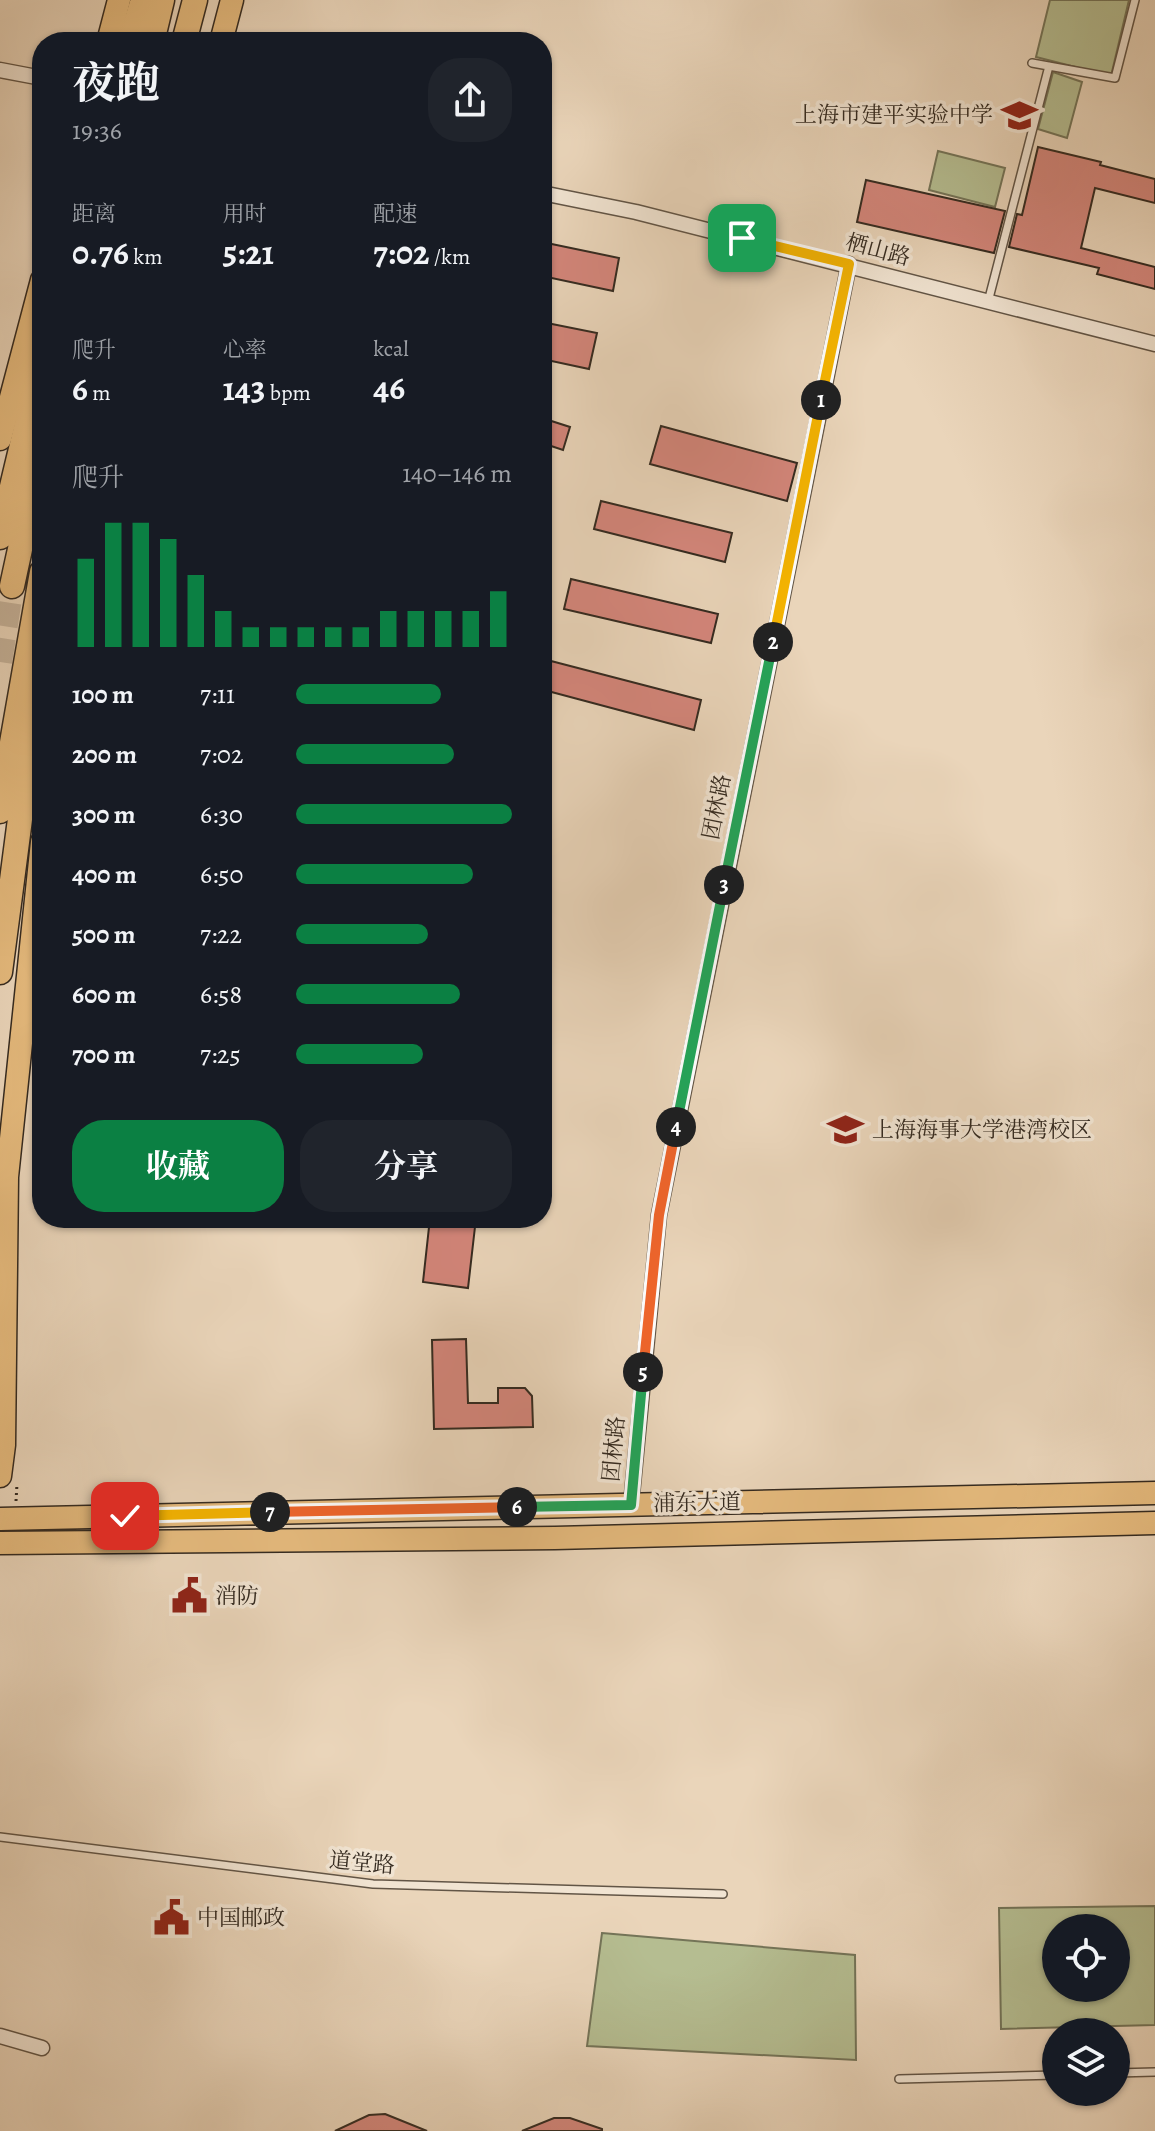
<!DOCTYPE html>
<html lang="zh">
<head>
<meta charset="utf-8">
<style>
	:root { --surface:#171b24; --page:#20242c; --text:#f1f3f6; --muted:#9ea1a6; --accent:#0b8043 }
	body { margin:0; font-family:Alegreya,"Noto Serif SC",serif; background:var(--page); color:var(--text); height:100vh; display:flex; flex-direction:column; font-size:30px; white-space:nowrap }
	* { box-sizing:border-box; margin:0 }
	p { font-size:26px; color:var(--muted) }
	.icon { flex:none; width:44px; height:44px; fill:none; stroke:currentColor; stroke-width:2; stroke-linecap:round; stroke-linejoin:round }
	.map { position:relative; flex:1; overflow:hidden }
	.panel { position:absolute; left:32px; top:32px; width:520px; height:1196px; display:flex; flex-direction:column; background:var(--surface); border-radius:32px; box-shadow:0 2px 6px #0004 }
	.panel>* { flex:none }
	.fabs { position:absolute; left:1042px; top:1914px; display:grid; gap:16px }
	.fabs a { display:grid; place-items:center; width:88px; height:88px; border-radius:50%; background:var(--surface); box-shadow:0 2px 6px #0004; font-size:40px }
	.pin { position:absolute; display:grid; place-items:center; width:68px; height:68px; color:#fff; margin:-34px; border-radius:16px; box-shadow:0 4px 12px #0006 }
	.km { position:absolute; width:40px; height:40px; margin:-20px; border-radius:50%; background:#222; color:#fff; font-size:22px; line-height:40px; text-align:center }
	.round { display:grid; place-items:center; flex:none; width:84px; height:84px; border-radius:32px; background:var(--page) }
	.summary { display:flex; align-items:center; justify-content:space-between; height:136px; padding:0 40px }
	h1 { font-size:44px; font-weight:700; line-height:60px }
	.stats { display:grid; grid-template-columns:repeat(3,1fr); gap:12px; height:136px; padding:8px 40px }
	.stats div { display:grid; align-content:center }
	.stats b { font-size:34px; font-weight:700 }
	.stats small { font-size:22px; font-weight:400 }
	.stats p { font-size:22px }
	.chart { height:224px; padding:16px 40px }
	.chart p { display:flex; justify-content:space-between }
	.chart svg { width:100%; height:144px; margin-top:8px; stroke:var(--accent); stroke-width:6 }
	.cta { display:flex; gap:16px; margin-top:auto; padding:16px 40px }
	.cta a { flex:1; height:92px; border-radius:32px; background:var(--accent); color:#fff; font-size:32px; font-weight:700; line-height:92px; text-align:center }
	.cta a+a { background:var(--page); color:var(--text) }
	ul { padding:0 40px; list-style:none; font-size:26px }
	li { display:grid; grid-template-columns:128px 96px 1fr; align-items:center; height:60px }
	li i { height:20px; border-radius:10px; background:var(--accent) }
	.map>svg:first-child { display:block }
	.green { fill:#b5bd91; stroke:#747458; stroke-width:2; fill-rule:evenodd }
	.building { fill:#d4867b; stroke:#342a20; stroke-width:2 }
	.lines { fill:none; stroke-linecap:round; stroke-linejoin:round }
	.highway-tunnel { stroke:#c6b39b; stroke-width:24; stroke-dasharray:24 12; stroke-linecap:butt }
	.lane-casing { stroke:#625546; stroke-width:10 }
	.street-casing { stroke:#625546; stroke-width:17 }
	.primary-casing { stroke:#342a20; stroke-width:25 }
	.highway-casing { stroke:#342a20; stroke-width:27 }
	.path { stroke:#342a20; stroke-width:3; stroke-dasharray:2 4; stroke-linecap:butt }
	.lane { stroke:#f1e4d2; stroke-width:7 }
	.street { stroke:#f1e4d2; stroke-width:14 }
	.primary { stroke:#e5ba7d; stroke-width:22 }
	.highway { stroke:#e5ba7d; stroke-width:24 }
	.split-1-casing { stroke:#fff; stroke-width:16 }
	.split-2-casing { stroke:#fff; stroke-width:16 }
	.split-3-casing { stroke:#fff; stroke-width:16 }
	.split-4-casing { stroke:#fff; stroke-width:16 }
	.split-5-casing { stroke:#fff; stroke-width:16 }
	.split-6-casing { stroke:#fff; stroke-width:16 }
	.split-7-casing { stroke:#fff; stroke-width:16 }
	.split-8-casing { stroke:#fff; stroke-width:16 }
	.split-1 { stroke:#f5b400; stroke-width:10 }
	.split-2 { stroke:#f5b400; stroke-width:10 }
	.split-3 { stroke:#22a559; stroke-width:10 }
	.split-4 { stroke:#22a559; stroke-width:10 }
	.split-5 { stroke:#f0652b; stroke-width:10 }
	.split-6 { stroke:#22a559; stroke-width:10 }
	.split-7 { stroke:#f0652b; stroke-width:10 }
	.split-8 { stroke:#f5b400; stroke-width:10 }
	.labels { text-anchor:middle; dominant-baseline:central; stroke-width:7; stroke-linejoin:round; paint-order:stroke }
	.poi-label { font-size:22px; fill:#342a20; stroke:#f1e4d2; text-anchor:start }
	.street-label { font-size:22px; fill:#342a20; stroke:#f1e4d2 }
</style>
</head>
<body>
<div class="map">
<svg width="1155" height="2131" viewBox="0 0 1155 2131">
	<rect width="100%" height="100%" fill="#ead5ba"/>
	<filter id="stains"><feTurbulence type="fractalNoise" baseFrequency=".0025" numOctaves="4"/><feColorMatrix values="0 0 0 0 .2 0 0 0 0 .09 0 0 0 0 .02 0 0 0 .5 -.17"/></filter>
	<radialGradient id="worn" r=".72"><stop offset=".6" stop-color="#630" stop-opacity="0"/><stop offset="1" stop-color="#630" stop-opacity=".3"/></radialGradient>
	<path class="green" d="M1050 0H1129L1111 76 1036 57Z
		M1053 72 1082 82 1067 138 1038 129Z
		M938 151 1005 168 995 207 929 190Z
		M1155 1906V2025L1001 2029 999 1908ZM1056 1928H1116V1988H1056Z
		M602 1933 855 1955 856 2060 587 2046Z"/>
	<path class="building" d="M1038 147 1101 162 1100 165 1155 179V203L1095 188 1081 248 1155 267V289L1097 274 1099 268 1009 247 1017 214 1022 215Z
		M866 180 1005 211 994 253 857 222Z
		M542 242 619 258 613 291 542 276Z
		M542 322 597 333 589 369 542 359Z
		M542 418 570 427 563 450 542 443Z
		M661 426 797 463 787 501 650 464Z
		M601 501 732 533 725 562 594 529Z
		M571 579 718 614 711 643 564 609Z
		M551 661 701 700 694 730 544 690Z
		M430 1218H476L468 1288 423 1282Z
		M466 1339 468 1403H498V1388H525L532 1396 533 1427 434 1429 432 1340Z
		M385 2114 427 2131H335L369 2115Z
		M554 2118H570L602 2129V2131H522Z"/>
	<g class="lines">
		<path class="highway-tunnel" d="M0 662 12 586"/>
		<defs>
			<path id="lane" d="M1032 63 1115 78 1135 0
				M988 302 1049 66
				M0 1837 373 1884 723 1894
				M1116 2073 1155 2072
				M899 2079 1056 2075"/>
			<path id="street" d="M0 70 42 78
				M542 193 636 212 1155 344
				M631 1505 659 1215 849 264
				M0 2036 42 2048"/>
			<path id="primary" d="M108 42 119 0
				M221 42 232 0
				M0 439 42 280
				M0 1476 4 1445 7 1177 42 842
				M0 1519 1155 1493
				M0 1543 555 1538 1155 1523"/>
			<path id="highway" d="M130 42 143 0
				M152 42 162 0
				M184 42 195 0
				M0 537 42 361
				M12 586 42 448
				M0 811 42 572
				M0 972 28 758 42 680"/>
		</defs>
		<use href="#lane" class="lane-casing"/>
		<use href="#street" class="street-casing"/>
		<use href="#primary" class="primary-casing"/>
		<use href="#highway" class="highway-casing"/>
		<path class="path" d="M37 263 42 243
			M16 1501 17 1484"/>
		<use href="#lane" class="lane"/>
		<use href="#street" class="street"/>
		<use href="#primary" class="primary"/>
		<use href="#highway" class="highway"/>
	</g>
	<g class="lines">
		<defs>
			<path id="split-1" d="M742 238 849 264 821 400"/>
			<path id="split-2" d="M773 642 821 400"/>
			<path id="split-3" d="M724 885 773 642"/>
			<path id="split-4" d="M676 1127 724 885"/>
			<path id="split-5" d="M643 1372 659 1215 676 1127"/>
			<path id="split-6" d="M517 1507 631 1505 643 1372"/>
			<path id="split-7" d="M270 1512 517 1507"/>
			<path id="split-8" d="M125 1516 270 1512"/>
		</defs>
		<use href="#split-1" class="split-1-casing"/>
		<use href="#split-2" class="split-2-casing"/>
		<use href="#split-3" class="split-3-casing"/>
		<use href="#split-4" class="split-4-casing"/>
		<use href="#split-5" class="split-5-casing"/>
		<use href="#split-6" class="split-6-casing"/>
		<use href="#split-7" class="split-7-casing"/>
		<use href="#split-8" class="split-8-casing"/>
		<use href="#split-1" class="split-1"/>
		<use href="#split-2" class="split-2"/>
		<use href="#split-3" class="split-3"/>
		<use href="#split-4" class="split-4"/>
		<use href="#split-5" class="split-5"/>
		<use href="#split-6" class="split-6"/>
		<use href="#split-7" class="split-7"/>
		<use href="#split-8" class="split-8"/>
	</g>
	<defs>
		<symbol id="school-bare" viewBox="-9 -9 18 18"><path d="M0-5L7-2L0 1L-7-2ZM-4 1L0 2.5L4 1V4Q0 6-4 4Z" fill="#8f2418" stroke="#f1e4d2" stroke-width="2.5" paint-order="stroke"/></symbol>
		<symbol id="civic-bare" viewBox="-9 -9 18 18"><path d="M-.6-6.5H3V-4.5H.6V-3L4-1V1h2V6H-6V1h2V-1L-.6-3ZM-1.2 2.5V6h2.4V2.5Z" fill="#8f2418" stroke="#f1e4d2" stroke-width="2.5" paint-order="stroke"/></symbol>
	</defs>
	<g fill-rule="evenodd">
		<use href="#school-bare" x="994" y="90" width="51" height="51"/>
		<use href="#school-bare" x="820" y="1104" width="51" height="51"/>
		<use href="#civic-bare" x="164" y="1570" width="51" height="51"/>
		<use href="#civic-bare" x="146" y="1892" width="51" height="51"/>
	</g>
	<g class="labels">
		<g class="poi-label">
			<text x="993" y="115" text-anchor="end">上海市建平实验中学</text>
			<text x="872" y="1130">上海海事大学港湾校区</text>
			<text x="215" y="1596">消防</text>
			<text x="197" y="1918">中国邮政</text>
		</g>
		<g class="street-label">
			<text transform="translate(878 250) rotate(15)">栖山路</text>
			<text transform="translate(717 807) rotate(-79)">团林路</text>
			<text transform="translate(614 1449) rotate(-85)">团林路</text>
			<text transform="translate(697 1503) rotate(-1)">浦东大道</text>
			<text transform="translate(362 1863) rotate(5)">道堂路</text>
		</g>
	</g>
	<rect width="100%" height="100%" filter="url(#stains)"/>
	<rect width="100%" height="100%" fill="url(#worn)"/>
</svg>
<div class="fabs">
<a><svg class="icon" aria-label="locate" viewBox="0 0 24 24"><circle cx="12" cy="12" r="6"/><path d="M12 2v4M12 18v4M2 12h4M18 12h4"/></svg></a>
<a><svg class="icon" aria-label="layers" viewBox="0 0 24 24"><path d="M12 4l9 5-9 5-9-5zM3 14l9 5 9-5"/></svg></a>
</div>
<div class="pin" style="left:742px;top:238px;background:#1e9e55"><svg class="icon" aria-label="arrive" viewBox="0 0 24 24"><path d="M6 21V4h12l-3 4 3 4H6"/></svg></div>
<div class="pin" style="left:125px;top:1516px;background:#d93025"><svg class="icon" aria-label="check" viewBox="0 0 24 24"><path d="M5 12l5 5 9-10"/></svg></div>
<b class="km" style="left:821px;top:400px">1</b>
<b class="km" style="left:773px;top:642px">2</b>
<b class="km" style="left:724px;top:885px">3</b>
<b class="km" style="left:676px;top:1127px">4</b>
<b class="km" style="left:643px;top:1372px">5</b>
<b class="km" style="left:517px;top:1507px">6</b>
<b class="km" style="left:270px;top:1512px">7</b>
<section class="panel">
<div class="summary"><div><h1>夜跑</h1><p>19:36</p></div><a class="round"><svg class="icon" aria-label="share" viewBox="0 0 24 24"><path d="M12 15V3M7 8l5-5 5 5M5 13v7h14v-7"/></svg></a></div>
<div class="stats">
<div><p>距离</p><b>0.76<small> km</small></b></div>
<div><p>用时</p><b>5:21</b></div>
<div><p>配速</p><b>7:02<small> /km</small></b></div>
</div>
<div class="stats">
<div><p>爬升</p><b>6<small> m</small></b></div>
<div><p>心率</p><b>143<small> bpm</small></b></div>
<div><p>kcal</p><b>46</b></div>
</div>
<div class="chart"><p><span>爬升</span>140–146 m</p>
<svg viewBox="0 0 160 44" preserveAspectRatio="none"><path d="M5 44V17M15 44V6M25 44V6M35 44V11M45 44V22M55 44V33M65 44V38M75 44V38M85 44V38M95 44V38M105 44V38M115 44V33M125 44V33M135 44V33M145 44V33M155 44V27"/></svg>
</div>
<ul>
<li><b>100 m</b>7:11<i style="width:67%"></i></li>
<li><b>200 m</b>7:02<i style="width:73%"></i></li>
<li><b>300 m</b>6:30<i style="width:100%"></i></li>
<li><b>400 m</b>6:50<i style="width:82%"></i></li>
<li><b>500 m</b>7:22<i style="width:61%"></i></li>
<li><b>600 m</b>6:58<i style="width:76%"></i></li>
<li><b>700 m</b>7:25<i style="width:59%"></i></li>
</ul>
<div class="cta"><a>收藏</a><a>分享</a></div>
</section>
</div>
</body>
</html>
